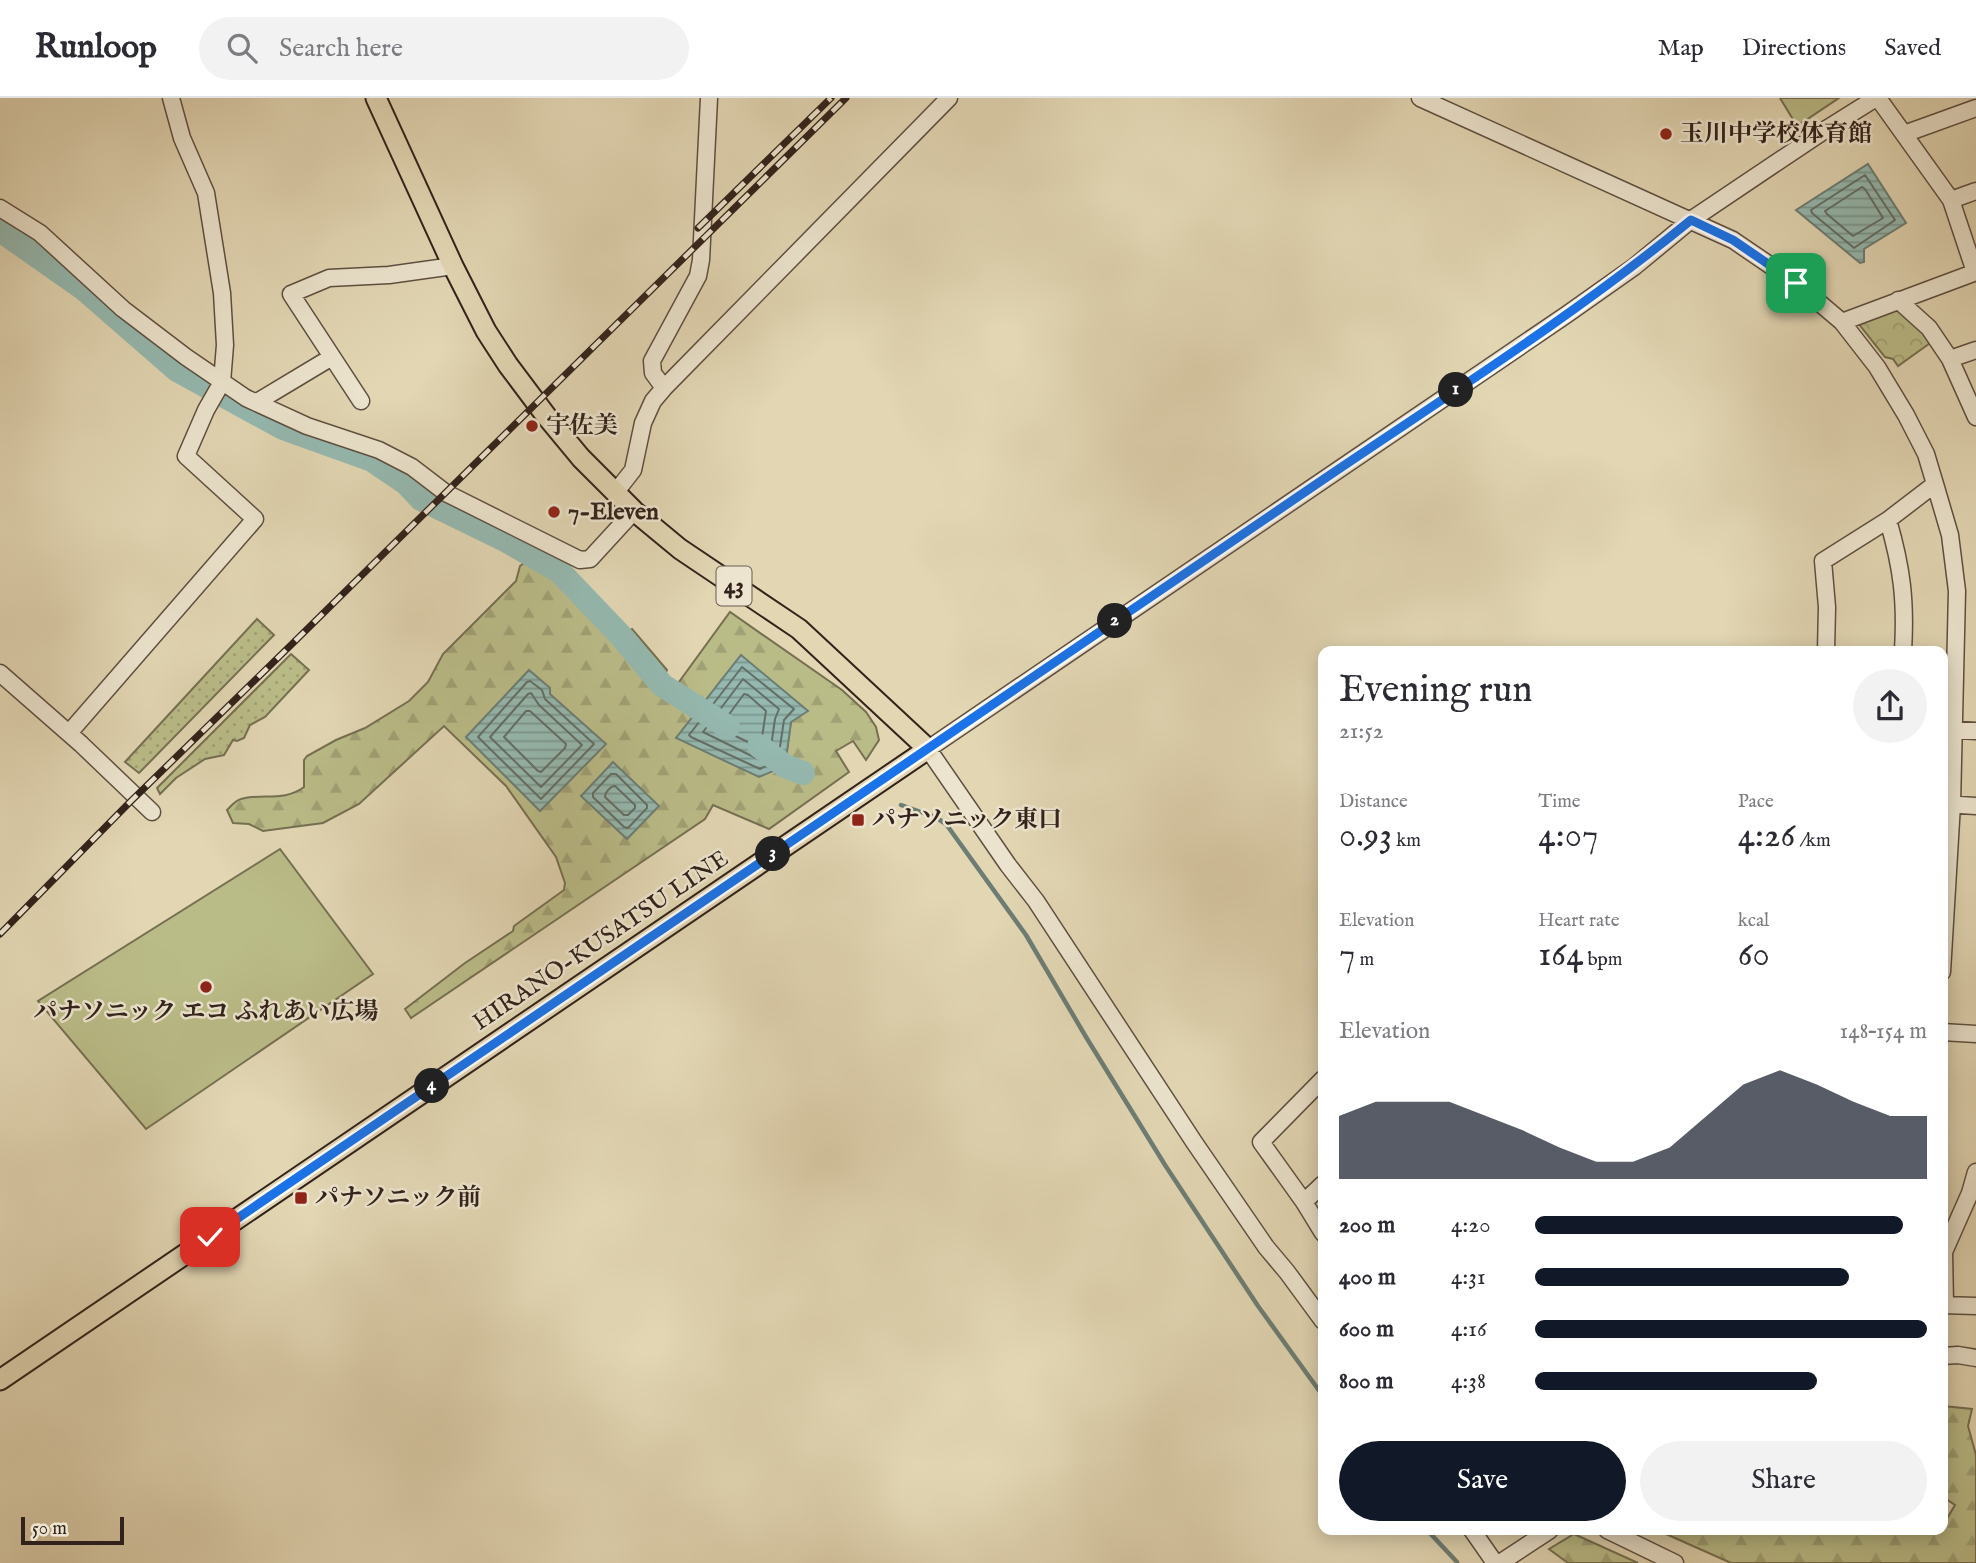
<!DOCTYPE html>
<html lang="en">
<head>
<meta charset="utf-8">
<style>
	:root { --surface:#fff; --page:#f2f2f3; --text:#2b2b33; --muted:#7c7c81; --line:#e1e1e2; --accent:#111827 }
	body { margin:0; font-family:"IM FELL English","Noto Serif JP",serif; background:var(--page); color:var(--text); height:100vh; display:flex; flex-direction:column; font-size:26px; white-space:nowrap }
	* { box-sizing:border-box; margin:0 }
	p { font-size:23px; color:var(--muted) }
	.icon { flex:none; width:38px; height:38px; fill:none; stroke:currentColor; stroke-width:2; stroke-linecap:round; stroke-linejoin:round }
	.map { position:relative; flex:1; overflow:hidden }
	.details { position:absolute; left:1318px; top:548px; width:630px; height:889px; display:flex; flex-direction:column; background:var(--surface); border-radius:14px; box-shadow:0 4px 18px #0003 }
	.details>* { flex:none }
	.scale { position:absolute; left:21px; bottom:18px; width:103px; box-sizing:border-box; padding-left:7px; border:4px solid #32221b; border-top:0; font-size:19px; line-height:24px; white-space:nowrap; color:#32221b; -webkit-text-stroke:5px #ece4ce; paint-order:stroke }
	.pin { position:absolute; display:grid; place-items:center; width:60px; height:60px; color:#fff; margin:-30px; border-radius:14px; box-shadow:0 4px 10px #0006 }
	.km { position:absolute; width:35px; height:35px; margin:-18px; border-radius:50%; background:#222; color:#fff; font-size:19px; line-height:35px; text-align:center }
	.round { display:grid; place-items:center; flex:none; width:74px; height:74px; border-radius:37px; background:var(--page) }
	.headline { display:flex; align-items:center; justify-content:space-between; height:119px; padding:0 21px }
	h1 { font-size:38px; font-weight:600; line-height:52px }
	.stats { display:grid; grid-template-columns:repeat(3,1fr); gap:10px; height:119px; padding:7px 21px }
	.stats div { display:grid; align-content:center }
	.stats b { font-size:35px; font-weight:600 }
	.stats small { font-size:19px; font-weight:400 }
	.stats p { font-size:19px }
	.chart { height:196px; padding:14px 21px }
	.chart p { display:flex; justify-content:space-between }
	.chart svg { width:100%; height:126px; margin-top:7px; fill:var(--accent); opacity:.7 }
	.cta { display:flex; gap:14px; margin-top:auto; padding:14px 21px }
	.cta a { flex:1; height:80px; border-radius:42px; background:var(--accent); color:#fff; font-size:28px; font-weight:600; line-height:80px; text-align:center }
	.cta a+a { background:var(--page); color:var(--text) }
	ul { padding:0 21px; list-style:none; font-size:23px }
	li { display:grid; grid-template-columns:112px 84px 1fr; align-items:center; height:52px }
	li i { height:18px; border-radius:9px; background:var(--accent) }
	header { display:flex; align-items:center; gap:42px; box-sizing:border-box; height:98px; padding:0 35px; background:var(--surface); border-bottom:2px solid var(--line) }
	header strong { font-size:33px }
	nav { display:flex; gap:38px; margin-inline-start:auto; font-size:24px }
	.search { width:490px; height:63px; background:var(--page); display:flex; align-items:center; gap:18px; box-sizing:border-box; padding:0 24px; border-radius:38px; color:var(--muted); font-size:26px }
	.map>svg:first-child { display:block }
	.grass { fill:url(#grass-dots); stroke:#766f52; stroke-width:2 }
	.forest { fill:url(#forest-firs); stroke:#766f52; stroke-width:2; fill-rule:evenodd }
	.park { fill:url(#park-crowns); stroke:#766f52; stroke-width:2 }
	.pitch { fill:#babc88; stroke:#766f52; stroke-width:2 }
	.water { fill:url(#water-rules); stroke:#6d7d74; stroke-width:2 }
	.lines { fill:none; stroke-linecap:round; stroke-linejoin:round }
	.shore { stroke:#646e66; stroke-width:2 }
	.stream { stroke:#6d7d74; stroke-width:4.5 }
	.river { stroke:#95b9b0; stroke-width:24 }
	.minor-casing { stroke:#5e4f41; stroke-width:19 }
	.major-casing { stroke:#32221b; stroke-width:23 }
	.minor { stroke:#ece4ce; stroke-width:16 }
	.major { stroke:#e2d6b3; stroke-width:19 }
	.rail-casing { stroke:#32221b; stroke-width:7 }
	.rail { stroke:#ece4ce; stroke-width:4.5; stroke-dasharray:13; stroke-linecap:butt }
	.route-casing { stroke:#fff; stroke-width:14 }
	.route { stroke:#1a73e8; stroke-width:9 }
	.poi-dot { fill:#8f2418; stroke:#ece4ce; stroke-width:2.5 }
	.labels { text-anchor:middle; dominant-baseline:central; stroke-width:5; stroke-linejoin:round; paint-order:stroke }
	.shield { fill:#ece4ce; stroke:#6a5c51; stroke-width:2 }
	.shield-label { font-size:23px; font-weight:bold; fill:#32221b }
	.poi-label { font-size:24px; font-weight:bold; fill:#32221b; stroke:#ece4ce; text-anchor:start }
	.street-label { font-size:24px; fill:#32221b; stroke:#ece4ce }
</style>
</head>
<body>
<header>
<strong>Runloop</strong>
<div class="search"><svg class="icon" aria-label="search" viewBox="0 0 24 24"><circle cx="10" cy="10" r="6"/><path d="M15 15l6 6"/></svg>Search here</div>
<nav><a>Map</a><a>Directions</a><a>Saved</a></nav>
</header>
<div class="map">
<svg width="1976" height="1465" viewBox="0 0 1976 1465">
	<defs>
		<pattern id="grass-dots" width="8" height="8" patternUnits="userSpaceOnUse" patternTransform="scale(1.75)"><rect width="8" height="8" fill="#babc88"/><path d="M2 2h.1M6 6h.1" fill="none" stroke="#a0a175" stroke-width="1.8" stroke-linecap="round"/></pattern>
		<pattern id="forest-firs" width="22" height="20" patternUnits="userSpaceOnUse" patternTransform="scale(1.75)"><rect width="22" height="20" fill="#babc88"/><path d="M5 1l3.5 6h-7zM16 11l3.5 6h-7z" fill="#a0a175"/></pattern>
		<pattern id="park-crowns" width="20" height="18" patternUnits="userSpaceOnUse" patternTransform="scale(1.75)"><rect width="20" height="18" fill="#babc88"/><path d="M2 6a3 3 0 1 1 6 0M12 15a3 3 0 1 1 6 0" fill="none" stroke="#a0a175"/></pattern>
		<pattern id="water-rules" width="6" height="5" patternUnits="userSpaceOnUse" patternTransform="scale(1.75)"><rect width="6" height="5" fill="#95b9b0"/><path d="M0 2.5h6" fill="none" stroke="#7a968e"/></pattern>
	</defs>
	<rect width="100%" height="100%" fill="#e2d6b3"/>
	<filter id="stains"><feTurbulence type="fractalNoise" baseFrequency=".00286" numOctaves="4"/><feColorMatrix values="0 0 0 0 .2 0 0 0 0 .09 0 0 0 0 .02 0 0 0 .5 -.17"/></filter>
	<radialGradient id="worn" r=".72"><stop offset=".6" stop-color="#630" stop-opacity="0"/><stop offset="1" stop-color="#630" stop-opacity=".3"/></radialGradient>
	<path class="grass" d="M257 521 274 537 139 675 125 664Z
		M291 556 309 572 265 619 250 627 244 640 237 643 233 642 224 657 205 661 176 680 160 696 157 690Z"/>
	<path class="forest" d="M528 462 549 472 620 542 632 531 667 572 663 581 676 588 730 514 842 592 866 614 876 629 879 642 866 662 853 643 836 653 849 674 769 731 713 707 705 721 411 920 405 911 465 865 513 833 514 828 564 792 565 785 556 759 506 688 444 628 359 706 323 725 263 733 249 726 233 725 227 712C231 708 236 702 241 701 263 695 284 704 304 689V662L307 658 336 642 365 630 409 603 428 584 443 556 516 483 520 468ZM741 557 791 623 785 668Z
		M1943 1308 1972 1311 1968 1328 1976 1357V1465H1731L1657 1432H1942L1943 1427 1955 1407 1943 1399Z
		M1574 1436 1638 1465H1568L1549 1451Z"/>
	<path class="park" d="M1898 209 1933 243 1898 268 1893 261 1885 259 1858 225Z"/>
	<path class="pitch" d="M1780 0H1839L1797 28Z
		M280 751 373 876 146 1031 38 903Z"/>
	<path class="water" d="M1868 66 1906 125 1864 151V164L1860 165 1796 112Z
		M741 557 808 613 791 624 785 668 759 679 676 640Z
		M529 572 550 590V596L606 646 540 713 466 639Z
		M613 664 659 708 627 741 581 698Z"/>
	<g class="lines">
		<path class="shore" d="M1865 77 1895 122 1854 150 1812 115 1811 112Z
			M1862 89 1865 91 1883 120 1853 138 1827 116 1825 113Z
			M742 569 794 611 784 622 778 662 760 671 691 639 689 637Z
			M743 581 779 611 775 621 770 656 760 662 703 634Z
			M530 583 542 592 545 601 594 646 541 701 478 639 527 584Z
			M531 595 539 607 582 647 541 689 490 639 528 596Z
			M744 596 748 597 766 613 761 646 758 649 719 630Z
			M526 613H530L566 646 565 650 541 674 538 673 504 639Z
			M611 676H616L647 707V710L628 730 624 729 593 699V695Z
			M615 688 635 707V710L628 717H624L605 699C605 694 611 688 615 688Z"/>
		<path class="stream" d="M901 707 935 719 946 726 1026 837 1086 939 1165 1067 1258 1208 1323 1298
			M1427 1432 1457 1464"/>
		<path class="river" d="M0 132 84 191 177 272 283 330 372 362 406 385 421 401 507 443 559 473 621 538 662 587 728 629
			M759 648 785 668 803 675"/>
		<defs>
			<path id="minor" d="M1420 0 1733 142 1796 185 1842 224 1877 269 1906 317 1926 356 1935 386 1950 437 1957 493 1952 706 1942 874
				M1878 0 1951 102 1975 174
				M1904 36 1976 10
				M1951 102 1976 93
				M0 110 40 135 123 211 186 259 246 300 307 328 379 352 412 369 446 395 580 462 590 461 634 413
				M1898 202 1929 230 1950 261 1976 319
				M1842 224 1976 174
				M1950 261 1976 252
				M664 290 653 275 652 263 698 178 701 162 709 0
				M361 303 291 196 329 180 389 177 453 168
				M257 304 332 259
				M615 395 633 372 643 325 653 303 664 290 949 0
				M1888 422C1902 470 1906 503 1903 553
				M1826 553 1827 509 1823 463 1888 422 1935 386
				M0 575 81 646 152 714
				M1942 631 1976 633
				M69 635 255 421 186 358 206 312 222 284 225 247 222 195 206 95 182 40 171 0
				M1944 706 1976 708
				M1942 934 1976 936
				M1323 981 1261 1044 1304 1104 1323 1135
				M1304 1104 1323 1086
				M1942 1207 1976 1208
				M1945 1207 1944 1154 1970 1095 1976 1074
				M1323 1223 1287 1174 1266 1149 1194 1044 1036 803 1008 767 928 651 1566 217 1634 169 1691 122 1828 30 1876 0
				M1942 1258 1958 1257 1976 1260
				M1472 1432 1495 1465
				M1607 1432 1675 1465
				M1500 1465 1550 1432"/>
			<path id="major" d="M0 1282 928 651 799 531 680 451 634 413 581 360 547 319 508 267 486 233 453 168 376 0"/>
		</defs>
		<use href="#minor" class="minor-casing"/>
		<use href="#major" class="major-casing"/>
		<use href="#minor" class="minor"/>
		<use href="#major" class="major"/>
		<defs>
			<path id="rail" d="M698 130 831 0
				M0 836 129 705 291 547 846 0"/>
		</defs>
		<use href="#rail" class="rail-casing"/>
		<use href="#rail" class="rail"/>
	</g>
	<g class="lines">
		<defs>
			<path id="route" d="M210 1139 1324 381C1448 297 1575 217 1691 122L1733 142 1796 185"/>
		</defs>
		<use href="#route" class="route-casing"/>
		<use href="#route" class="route"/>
	</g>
	<g class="poi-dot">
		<circle cx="1666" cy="36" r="7"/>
		<circle cx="532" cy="328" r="7"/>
		<circle cx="554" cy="414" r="7"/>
		<rect x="851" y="715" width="14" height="14" rx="3.5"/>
		<circle cx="206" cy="889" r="7"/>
		<rect x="294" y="1093" width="14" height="14" rx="3.5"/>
	</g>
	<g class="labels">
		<rect class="shield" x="716.5" y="468.5" width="35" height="39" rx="5"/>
		<g class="shield-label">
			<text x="734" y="488">43</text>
		</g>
		<g class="poi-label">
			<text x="1680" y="36">玉川中学校体育館</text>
			<text x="546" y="328">宇佐美</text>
			<text x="568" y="414">7-Eleven</text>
			<text x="872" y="722">パナソニック東口</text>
			<text x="206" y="914" text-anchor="middle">パナソニック エコ ふれあい広場</text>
			<text x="315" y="1100">パナソニック前</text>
		</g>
		<g class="street-label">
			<text transform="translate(601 843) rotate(-34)">HIRANO-KUSATSU LINE</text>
		</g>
	</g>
	<rect width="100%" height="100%" filter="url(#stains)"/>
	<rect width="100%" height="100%" fill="url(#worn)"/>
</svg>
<div class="scale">50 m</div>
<div class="pin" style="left:1796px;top:185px;background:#1e9e55"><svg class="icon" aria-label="arrive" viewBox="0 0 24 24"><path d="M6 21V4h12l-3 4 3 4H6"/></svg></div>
<div class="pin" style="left:210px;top:1139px;background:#d93025"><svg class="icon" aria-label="check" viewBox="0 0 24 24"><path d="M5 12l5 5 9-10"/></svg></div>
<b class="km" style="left:1456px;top:292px">1</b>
<b class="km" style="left:1115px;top:523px">2</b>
<b class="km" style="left:773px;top:756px">3</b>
<b class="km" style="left:432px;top:988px">4</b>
<section class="details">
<div class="headline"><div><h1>Evening run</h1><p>21:52</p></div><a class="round"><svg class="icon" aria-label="share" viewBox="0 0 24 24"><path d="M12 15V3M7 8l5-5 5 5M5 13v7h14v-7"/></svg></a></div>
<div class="stats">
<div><p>Distance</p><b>0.93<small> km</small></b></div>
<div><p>Time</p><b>4:07</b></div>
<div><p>Pace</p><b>4:26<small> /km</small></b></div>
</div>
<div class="stats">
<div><p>Elevation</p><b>7<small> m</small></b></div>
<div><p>Heart rate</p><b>164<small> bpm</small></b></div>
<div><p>kcal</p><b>60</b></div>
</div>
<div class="chart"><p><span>Elevation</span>148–154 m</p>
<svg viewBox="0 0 160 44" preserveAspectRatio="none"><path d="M0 44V22L10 17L20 17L30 17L40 22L50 27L60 33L70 38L80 38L90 33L100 22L110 11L120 6L130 11L140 17L150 22L160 22V44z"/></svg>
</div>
<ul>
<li><b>200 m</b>4:20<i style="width:94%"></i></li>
<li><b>400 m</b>4:31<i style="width:80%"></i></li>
<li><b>600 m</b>4:16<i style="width:100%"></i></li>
<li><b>800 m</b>4:38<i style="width:72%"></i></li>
</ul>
<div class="cta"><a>Save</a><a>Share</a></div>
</section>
</div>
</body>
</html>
